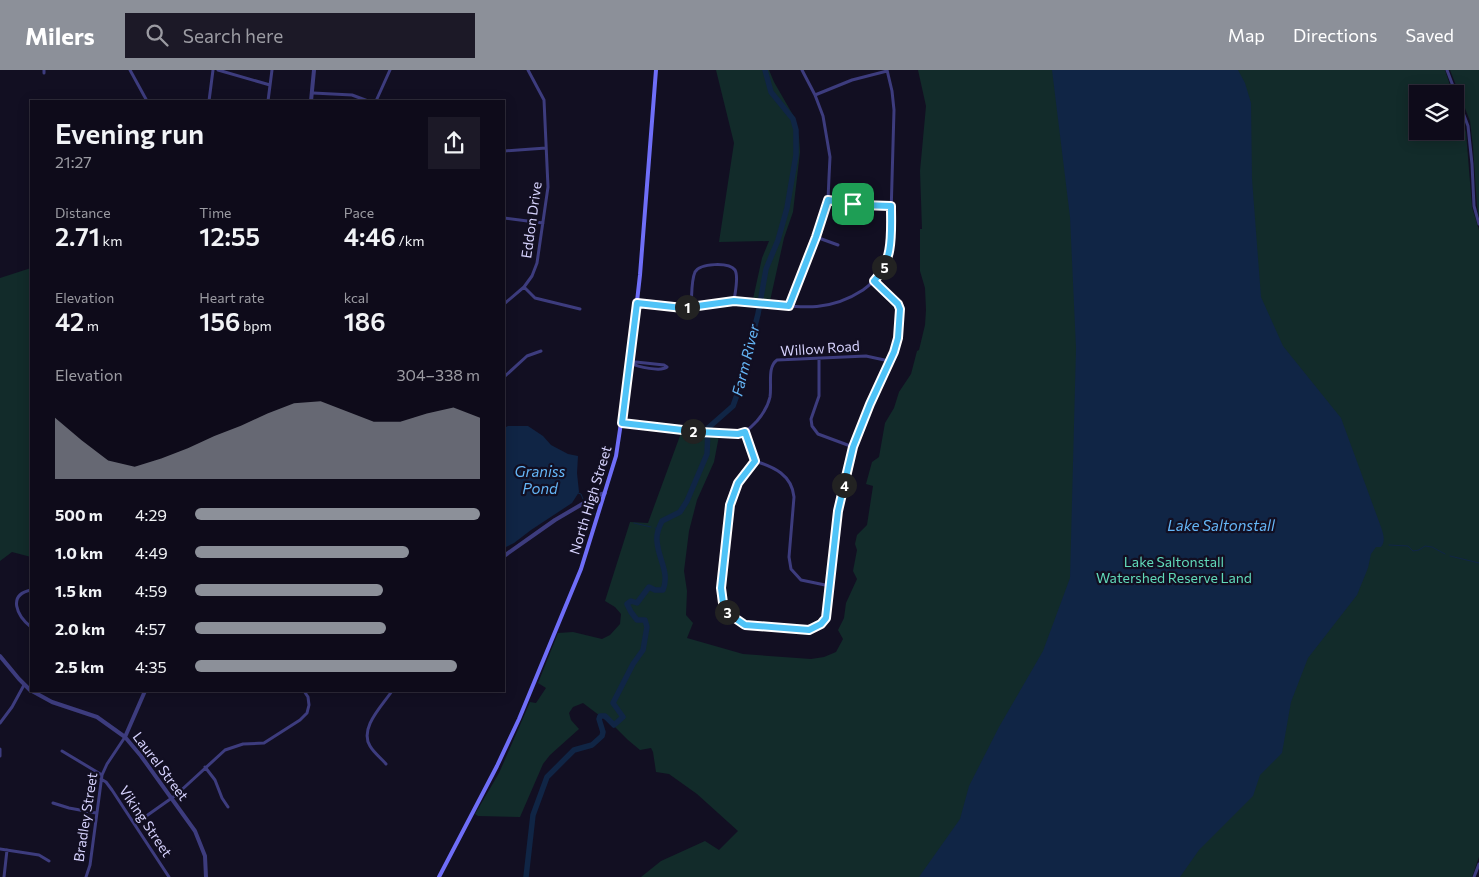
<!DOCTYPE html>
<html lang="en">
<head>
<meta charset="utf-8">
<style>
	:root { --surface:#0e0b1a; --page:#1c1927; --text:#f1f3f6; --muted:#9b9ba2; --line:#2e2b39; --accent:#8c9099 }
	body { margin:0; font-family:Commissioner,sans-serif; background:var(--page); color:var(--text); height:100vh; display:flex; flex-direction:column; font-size:19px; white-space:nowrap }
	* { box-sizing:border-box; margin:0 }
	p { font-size:16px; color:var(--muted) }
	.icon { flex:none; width:28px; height:28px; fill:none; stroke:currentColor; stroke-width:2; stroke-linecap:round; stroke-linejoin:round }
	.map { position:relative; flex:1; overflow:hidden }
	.sheet { position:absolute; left:30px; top:30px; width:475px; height:592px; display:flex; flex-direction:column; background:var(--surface); border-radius:0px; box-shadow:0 2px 12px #0003,0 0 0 1px var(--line) }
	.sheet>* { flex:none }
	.tools { position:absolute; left:1409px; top:15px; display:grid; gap:10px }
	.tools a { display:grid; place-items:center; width:55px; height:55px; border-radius:0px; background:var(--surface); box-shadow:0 2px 12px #0003,0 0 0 1px var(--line); font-size:25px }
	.pin { position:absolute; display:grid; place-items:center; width:42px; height:42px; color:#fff; margin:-21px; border-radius:10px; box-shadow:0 2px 8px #0006 }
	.km { position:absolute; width:25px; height:25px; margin:-12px; border-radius:50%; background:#222; color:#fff; font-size:14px; line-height:25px; text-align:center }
	.round { display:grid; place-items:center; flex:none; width:52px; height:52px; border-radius:0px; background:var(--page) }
	.head { display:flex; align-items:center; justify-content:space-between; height:85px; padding:0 25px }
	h1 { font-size:28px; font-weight:600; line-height:38px }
	.stats { display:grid; grid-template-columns:repeat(3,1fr); gap:8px; height:85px; padding:5px 25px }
	.stats div { display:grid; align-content:center }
	.stats b { font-size:25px; font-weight:600 }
	.stats small { font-size:14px; font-weight:400 }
	.stats p { font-size:14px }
	.chart { height:140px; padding:10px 25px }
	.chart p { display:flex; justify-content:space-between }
	.chart svg { width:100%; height:90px; margin-top:5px; fill:var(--accent); opacity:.7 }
	ul { padding:0 25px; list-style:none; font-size:16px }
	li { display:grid; grid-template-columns:80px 60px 1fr; align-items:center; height:38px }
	li i { height:12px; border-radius:6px; background:var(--accent) }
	header { display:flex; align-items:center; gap:30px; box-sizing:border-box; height:70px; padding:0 25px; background:var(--accent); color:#fff }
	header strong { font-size:24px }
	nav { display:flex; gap:28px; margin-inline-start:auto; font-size:18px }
	.search { width:350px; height:45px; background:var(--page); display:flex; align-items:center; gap:12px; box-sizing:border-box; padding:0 18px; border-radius:0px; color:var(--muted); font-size:19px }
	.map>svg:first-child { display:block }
	.green { fill:#122b2a }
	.water { fill:#102545 }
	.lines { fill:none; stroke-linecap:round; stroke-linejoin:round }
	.stream { stroke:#102545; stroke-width:1 }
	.river { stroke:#102545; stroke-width:5.5 }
	.minor { stroke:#3d3c7e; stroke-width:3 }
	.tertiary { stroke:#3d3c7e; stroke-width:4 }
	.secondary { stroke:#6f6ef8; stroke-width:4 }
	.route-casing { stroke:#fff; stroke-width:10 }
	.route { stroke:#4fc3f7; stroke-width:6 }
	.labels { text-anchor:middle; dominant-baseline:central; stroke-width:4.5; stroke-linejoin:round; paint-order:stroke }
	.street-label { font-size:14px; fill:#d6d2fd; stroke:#120f22 }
	.park-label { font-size:14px; fill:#61d9b9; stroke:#120f22 }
	.water-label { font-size:15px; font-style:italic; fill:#65b6f7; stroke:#120f22 }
</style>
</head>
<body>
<header>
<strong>Milers</strong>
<div class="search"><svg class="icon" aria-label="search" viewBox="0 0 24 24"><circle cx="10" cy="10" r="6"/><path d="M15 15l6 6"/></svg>Search here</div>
<nav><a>Map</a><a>Directions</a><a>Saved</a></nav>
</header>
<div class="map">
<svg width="1479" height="807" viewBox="0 0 1479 807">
	<rect width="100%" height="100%" fill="#120f22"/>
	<path class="green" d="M716 0H769L774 12 793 45 799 67 800 82 793 142 784 168 770 231 753 229 762 188 769 171 719 172 734 73Z
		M918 0H1445L1453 24H1418V61H1455V27L1466 62 1472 137 1479 160V787L1472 807H641L661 791 705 771 719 780 738 761 697 724 669 704 656 702 653 682 651 678 640 680 628 670 616 658 583 633 573 637 569 643 571 650 579 659 550 685 543 694 520 747 478 746 475 744 499 703 530 632 536 633 546 618 538 613 558 563 573 562 602 569 610 565 620 554 621 544 615 537 605 531 630 452 648 453 681 363 719 366 714 392 697 430 689 461 684 501 687 521 686 545 693 553 687 568 743 584 811 589 824 587 836 582 843 569 838 560 844 548 846 533 857 509 853 501 857 480 855 474 857 465 867 455 873 416 866 414 872 392 879 387 885 353 894 338 899 322 911 304 917 281 919 280 925 255 926 240 925 218 920 201V159H922L920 101 926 36Z
		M1450 0H1479V148L1477 136 1473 77 1470 51Z
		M31 198V487L12 482 0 491V208Z"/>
	<path class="water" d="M1052 0H1238L1245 13 1251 33 1252 109 1261 227 1283 276 1341 348 1381 457C1383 463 1386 471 1381 477H1376L1371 484 1368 498 1357 525 1308 588 1291 632 1282 683 1260 705 1253 726 1199 780 1180 807H919L960 749 969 716 999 657 1043 581 1070 508 1076 278 1070 147Z
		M508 356H528L543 366 551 375 568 384 578 386 577 403 579 422 572 433 531 460 514 473 504 478V358Z"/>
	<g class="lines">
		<path class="stream" d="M578 423 581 424 583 429
			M585 437 588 442 595 444
			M634 453 651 457
			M655 458 658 459
			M1389 475 1408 476 1413 481 1419 480 1425 476 1432 477 1445 484
			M1450 486 1479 493"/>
		<path class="river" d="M526 807 533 745 547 707 574 680 592 675 602 666 603 662 599 649 600 646H605L614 655 623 647 613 633 633 594 643 580 647 557 645 550H637L631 542 627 534 631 531 637 533 649 517 655 520H663C670 502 658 489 657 471 656 464 659 457 662 451L680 442 687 431 707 384 708 358 733 336 738 322 758 244 766 199 778 170 787 138 796 85V60L793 49 771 22 765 0"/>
		<path class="minor" d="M44 0V3
			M130 0 147 31
			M218 0 270 15
			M1447 0 1468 56 1472 94 1474 136 1479 154
			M313 23 352 25 368 31
			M815 25 852 10 887 1
			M209 31 213 0
			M268 31 272 0
			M376 31 390 0
			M504 81 546 78
			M828 130 861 135 891 136
			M504 148 543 153
			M816 167 838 175
			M524 217 535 228 580 239
			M637 233C652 235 668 238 683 238 700 237 715 231 732 231 781 231 817 250 863 220 877 210 886 198 890 180L894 40 892 21 887 0
			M504 234 524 217 532 206 537 193 548 117 544 30 528 0
			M789 236 816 167 828 130 829 107 830 87 823 46 815 25 802 0
			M691 237C692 226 691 211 695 202 700 193 729 192 735 200 739 207 735 222 734 231
			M819 288V326L811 349 812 356 818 364 853 377
			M636 292 664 295 667 297C661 302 638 297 630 293Z
			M504 307 527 286 541 281
			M622 353 676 360 742 363C748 361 752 356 757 351 763 344 768 336 770 327 772 315 767 297 777 290L866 286 889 291
			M745 362 755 391
			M755 391 738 413 730 435 721 518 723 533 729 544 745 555 805 560C815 559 823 554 828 544 833 489 837 433 852 378 858 357 869 335 878 314 889 291 905 266 900 239L898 235 874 211
			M755 391C774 397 792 405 794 427L789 487 791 499 801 510 830 516
			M31 520C7 525 17 546 31 557
			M0 653 12 637 24 615
			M0 679V686
			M62 681 102 705
			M386 694C381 688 374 683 370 676 359 658 382 636 392 621
			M205 697 215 710 222 728 228 737
			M101 709 106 712 112 720 169 807
			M53 733 69 738 96 743
			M135 754 176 725 225 680 243 674 264 673 300 650 307 643 309 635 308 627 304 621
			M0 779 39 785 49 791
			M4 807 7 780
			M86 807 90 795 102 705 107 694 125 667
			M1474 807 1479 794"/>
		<path class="tertiary" d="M311 31 314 0
			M504 486 555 450 596 426 605 423
			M0 586 19 609 31 621
			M32 621 52 632 97 647 125 667 141 686 195 761 205 786 206 807
			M125 667 145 621"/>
		<path class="secondary" d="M439 807 497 696 519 649 581 499 616 386 630 293 640 205 656 0"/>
	</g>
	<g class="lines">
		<defs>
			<path id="route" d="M828 130 861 135 891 136C891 163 894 190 874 211L898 234 900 239 898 268 894 282 870 334 853 377 838 441 826 548 821 554 809 560 745 555 729 544 723 533 721 518 730 435 738 413 755 391 745 362 738 364 700 362 622 353 637 233 683 238 734 231 789 236 816 167Z"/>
		</defs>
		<use href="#route" class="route-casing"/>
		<use href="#route" class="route"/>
	</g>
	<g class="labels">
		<g class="street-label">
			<text transform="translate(531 150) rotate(-82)">Eddon Drive</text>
			<text transform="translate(820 278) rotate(-4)">Willow Road</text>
			<text transform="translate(590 430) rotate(-73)">North High Street</text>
			<text transform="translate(161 696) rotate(53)">Laurel Street</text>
			<text transform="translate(85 747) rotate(-81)">Bradley Street</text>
			<text transform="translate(146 751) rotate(56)">Viking Street</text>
		</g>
		<g class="park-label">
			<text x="1174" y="491">Lake Saltonstall<tspan x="1174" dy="16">Watershed Reserve Land</tspan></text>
		</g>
		<g class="water-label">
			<text transform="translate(745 290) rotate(-76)">Farm River</text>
			<text x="540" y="401">Graniss<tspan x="540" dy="17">Pond</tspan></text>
			<text x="1221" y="455">Lake Saltonstall</text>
		</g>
	</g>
</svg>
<div class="tools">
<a><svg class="icon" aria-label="layers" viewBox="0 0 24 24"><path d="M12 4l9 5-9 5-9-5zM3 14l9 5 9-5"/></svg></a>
</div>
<div class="pin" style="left:853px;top:134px;background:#1e9e55"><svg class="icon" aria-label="arrive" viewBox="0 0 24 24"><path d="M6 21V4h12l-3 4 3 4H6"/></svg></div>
<b class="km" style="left:687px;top:237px">1</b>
<b class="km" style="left:693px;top:361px">2</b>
<b class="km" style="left:727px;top:542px">3</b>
<b class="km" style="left:844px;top:415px">4</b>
<b class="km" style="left:884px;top:197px">5</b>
<section class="sheet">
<div class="head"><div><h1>Evening run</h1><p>21:27</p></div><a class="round"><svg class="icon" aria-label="share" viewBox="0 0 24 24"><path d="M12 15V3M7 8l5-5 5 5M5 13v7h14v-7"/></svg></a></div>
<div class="stats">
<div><p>Distance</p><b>2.71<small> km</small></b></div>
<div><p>Time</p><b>12:55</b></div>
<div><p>Pace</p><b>4:46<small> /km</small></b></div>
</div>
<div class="stats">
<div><p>Elevation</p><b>42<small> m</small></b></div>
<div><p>Heart rate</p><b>156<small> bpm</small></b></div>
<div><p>kcal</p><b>186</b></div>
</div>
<div class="chart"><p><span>Elevation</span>304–338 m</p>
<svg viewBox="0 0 160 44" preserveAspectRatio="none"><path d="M0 44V14L10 25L20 35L30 38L40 34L50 29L60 23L70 18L80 12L90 7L100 6L110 11L120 16L130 16L140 12L150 9L160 14V44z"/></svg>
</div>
<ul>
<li><b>500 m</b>4:29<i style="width:100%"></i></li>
<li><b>1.0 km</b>4:49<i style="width:75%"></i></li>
<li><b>1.5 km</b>4:59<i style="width:66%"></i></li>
<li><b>2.0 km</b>4:57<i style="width:67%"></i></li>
<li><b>2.5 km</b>4:35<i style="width:92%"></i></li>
</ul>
</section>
</div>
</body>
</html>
